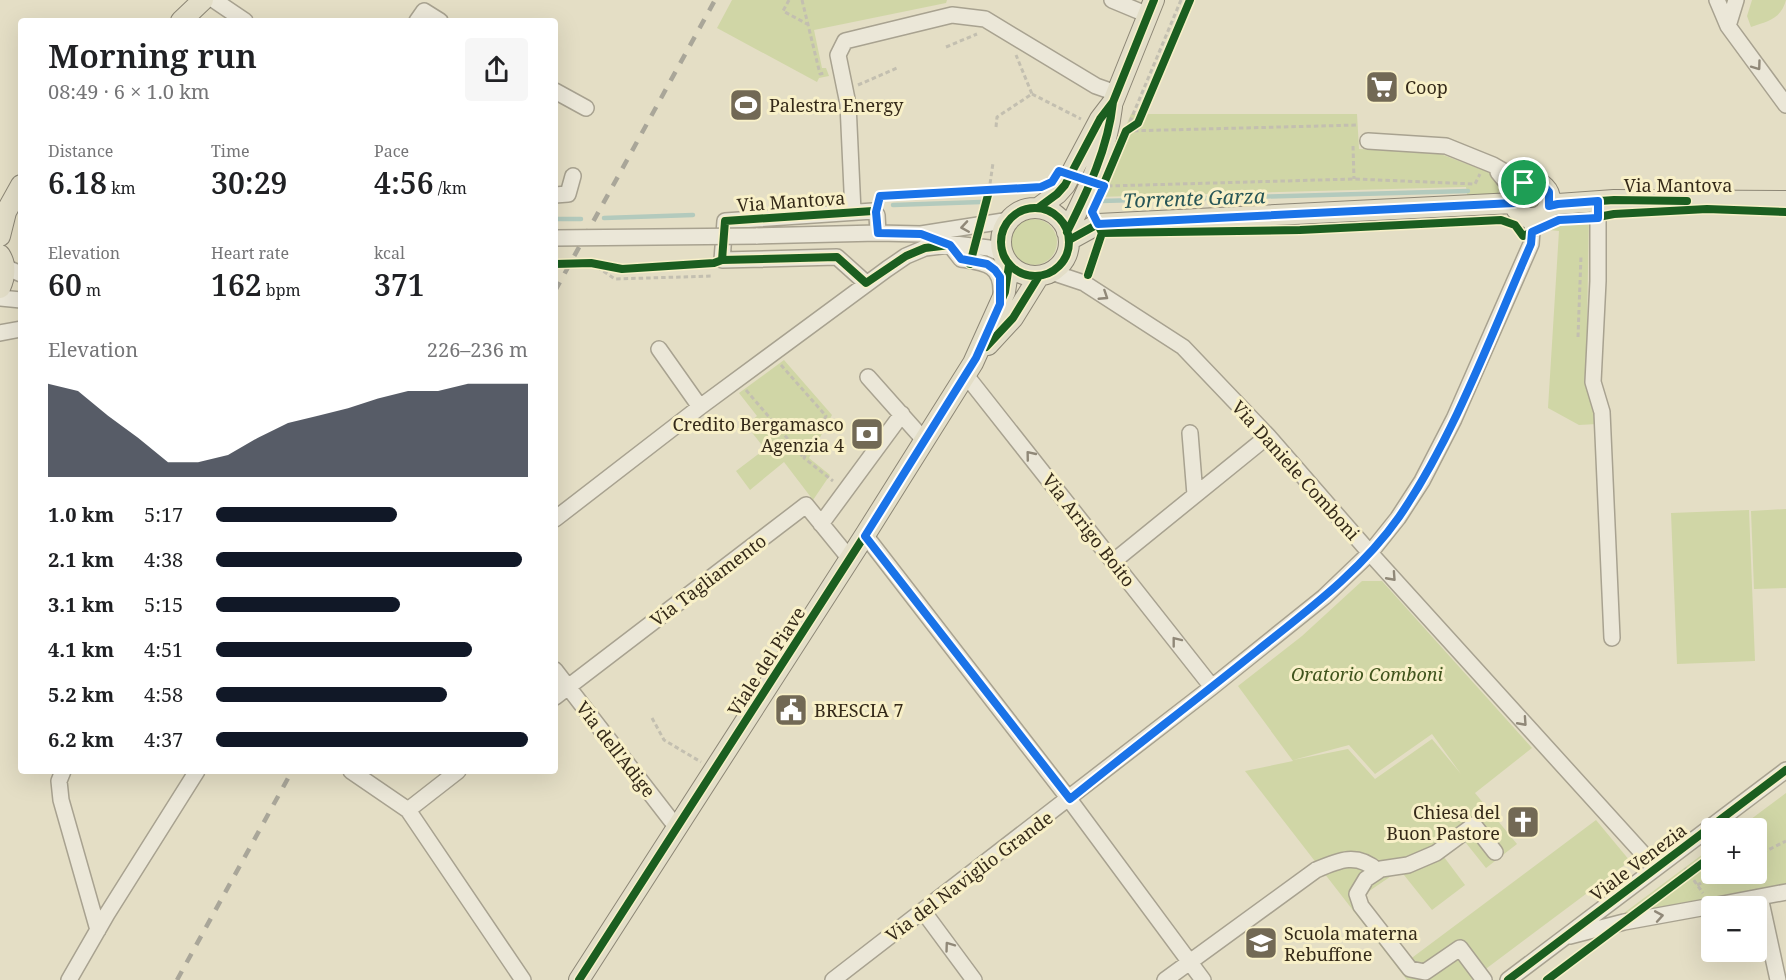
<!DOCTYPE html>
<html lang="en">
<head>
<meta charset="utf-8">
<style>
	:root { --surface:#fff; --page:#f6f6f6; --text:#202124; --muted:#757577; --accent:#111827 }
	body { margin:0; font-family:"Noto Serif",serif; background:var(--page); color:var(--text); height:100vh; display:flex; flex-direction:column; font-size:22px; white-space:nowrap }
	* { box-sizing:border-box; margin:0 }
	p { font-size:20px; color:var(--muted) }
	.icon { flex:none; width:33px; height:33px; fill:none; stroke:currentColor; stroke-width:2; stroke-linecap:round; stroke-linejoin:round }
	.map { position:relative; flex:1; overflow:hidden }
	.details { position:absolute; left:18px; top:18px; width:540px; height:756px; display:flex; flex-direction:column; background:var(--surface); border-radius:6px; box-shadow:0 6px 24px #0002 }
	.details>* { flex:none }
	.controls { position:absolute; left:1701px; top:818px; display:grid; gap:12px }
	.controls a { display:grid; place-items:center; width:66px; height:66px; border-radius:6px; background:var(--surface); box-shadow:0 6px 24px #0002; font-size:30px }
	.pin { position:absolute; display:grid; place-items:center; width:51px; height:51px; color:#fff; margin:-26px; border:3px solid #fff; border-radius:50%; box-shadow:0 2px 6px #0007 }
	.round { display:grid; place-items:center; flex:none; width:63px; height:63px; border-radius:6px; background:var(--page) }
	.head { display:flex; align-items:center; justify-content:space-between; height:102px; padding:0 30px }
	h1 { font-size:33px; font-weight:600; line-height:45px }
	.figures { display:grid; grid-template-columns:repeat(3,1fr); gap:9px; height:102px; padding:6px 30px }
	.figures div { display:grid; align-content:center }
	.figures b { font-size:30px; font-weight:600 }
	.figures small { font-size:16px; font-weight:400 }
	.figures p { font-size:16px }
	.chart { height:168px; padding:12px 30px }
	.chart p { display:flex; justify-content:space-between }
	.chart svg { width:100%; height:108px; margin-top:6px; fill:var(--accent); opacity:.7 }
	ul { padding:0 30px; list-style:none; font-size:20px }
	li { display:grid; grid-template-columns:96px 72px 1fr; align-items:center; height:45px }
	li i { height:15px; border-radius:8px; background:var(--accent) }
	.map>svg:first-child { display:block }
	.green { fill:#d0d6a6; fill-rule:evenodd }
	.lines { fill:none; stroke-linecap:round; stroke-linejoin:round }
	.stream { stroke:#b3cabd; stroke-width:4.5 }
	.minor-casing { stroke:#a8a290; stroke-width:18 }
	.major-casing { stroke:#8d8776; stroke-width:22 }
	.path { stroke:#c3bfb0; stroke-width:3; stroke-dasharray:4.5 3; stroke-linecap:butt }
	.minor { stroke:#ebe7d8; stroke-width:15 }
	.major { stroke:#e3dec8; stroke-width:20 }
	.rail { stroke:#a9a699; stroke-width:4.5; stroke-dasharray:10 10; stroke-linecap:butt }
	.minor-bridge-casing { stroke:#a8a290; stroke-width:18; stroke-linecap:butt }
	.minor-bridge { stroke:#ebe7d8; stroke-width:15 }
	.cycleway-casing { stroke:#f8f0c8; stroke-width:11 }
	.cycleway { stroke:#1b5e20; stroke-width:8 }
	.oneway { stroke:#908878 }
	.route-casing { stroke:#fff; stroke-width:12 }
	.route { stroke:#1a73e8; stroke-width:8 }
	.labels { text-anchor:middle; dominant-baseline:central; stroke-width:6; stroke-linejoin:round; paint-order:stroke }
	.poi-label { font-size:18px; fill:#352a19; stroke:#f8f0c8; text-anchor:start }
	.street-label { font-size:18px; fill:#352a19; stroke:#f8f0c8 }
	.park-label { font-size:18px; font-style:italic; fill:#40541d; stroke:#f8f0c8 }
	.water-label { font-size:20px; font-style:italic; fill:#265557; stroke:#f8f0c8 }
</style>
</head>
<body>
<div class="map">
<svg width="1786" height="980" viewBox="0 0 1786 980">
	<rect width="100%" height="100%" fill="#e4dec5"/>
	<path class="green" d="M732 0H947L946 3 814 30 822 68H826L829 76 819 78 817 82 717 28Z
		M1752 0H1786C1781 19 1768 21 1751 27L1747 16Z
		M1131 114H1357L1359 149 1438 153 1493 174 1501 185 1496 199 1468 200 1466 187 1096 197Z
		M1523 200a9 9 0 1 1 18 0a9 9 0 1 1-18 0Z
		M1589 213 1586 382 1597 424 1579 425 1548 408 1559 231 1549 230 1552 219 1565 216Z
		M1011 242a23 23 0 1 1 46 0a23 23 0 1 1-46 0Z
		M784 360 832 415 809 458 830 475 813 500 784 462 750 490 736 471 765 449 746 425 757 416 739 393Z
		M1786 509V588L1754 589 1751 511Z
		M1749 510 1755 661 1677 664 1671 513Z
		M1362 581H1382L1532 748 1475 793 1517 844 1486 868 1462 838 1441 853 1465 885 1432 910 1400 870 1362 896 1409 960 1596 820 1630 861 1471 980H1407L1245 771 1293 761 1238 686 1302 636ZM1432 734 1461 774 1432 739 1375 779 1348 749 1293 760 1349 745 1375 774Z
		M1786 793V887L1625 917 1624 913 1711 848 1712 873H1756V828H1739Z"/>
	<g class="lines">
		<path class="stream" d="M1101 201 1468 191
			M893 205 981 202
			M604 218 693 215
			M555 219H581"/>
		<defs>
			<path id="minor" d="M214 0 245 21
				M1112 0 1148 15
				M1717 0 1728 26 1786 105
				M417 21 424 11 440 21
				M1728 26 1736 0
				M555 91 586 108
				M1368 141 1446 146 1493 165 1524 183
				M1498 172 1515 193
				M555 195 568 194 573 176
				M1598 201V281L1593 382 1602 412 1612 638
				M853 212 848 104 838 55 845 41 952 15 985 19 1096 86 1116 93
				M756 236 878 233 921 234 1010 220
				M946 243 989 248 1003 254
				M5 267 21 274
				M1051 272 1084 283 1183 347 1268 436 1370 553 1655 867
				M866 283 837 257 722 260 725 221 873 211 877 215 878 233
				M0 298 21 300
				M0 333 21 329
				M659 349 700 407
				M965 374 1212 687
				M868 377 924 440
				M1190 433 1195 495
				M555 519 700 407 887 269 906 256 925 248 950 245 961 259C985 263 1002 264 1001 293
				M821 524 902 414
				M865 535 1069 799 1203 980
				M1114 561 1268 436
				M555 670 677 828
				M555 697 806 505 850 559
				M63 771 59 781 61 800 98 930
				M351 771 408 810 523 980
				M408 810 458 771
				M1760 897 1778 980
				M1712 906 1786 892
				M923 911 974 980
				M1570 936 1624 922 1712 906
				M69 980 107 914 197 771
				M833 980 1212 687 1324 597 1370 553 1398 518 1422 481 1454 419 1531 244 1533 218
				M1165 980 1316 870C1339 860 1357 852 1378 871
				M1484 980 1460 948 1425 972 1410 969 1361 906 1357 894 1366 879 1381 869 1408 865 1436 853 1474 825 1495 852
				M1508 980 1786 770"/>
			<path id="major" d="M181 21 203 0
				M1514 200a18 18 0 1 1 36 0a18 18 0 1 1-36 0Z
				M1549 206 1558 204 1614 200 1786 201
				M1038 208 1057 194 1065 185 1100 119 1113 102 1154 0
				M1001 242a34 34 0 1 1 68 0a34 34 0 1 1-68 0Z
				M1067 232C1087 192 1107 152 1112 107
				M0 236 6 212 21 185
				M1069 240 1098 224 1514 203
				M0 255C7 266 5 277 0 288
				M988 345 1013 318 1039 276
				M579 980 865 535 973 363 1005 292 1009 265"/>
		</defs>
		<use href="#minor" class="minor-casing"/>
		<use href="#major" class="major-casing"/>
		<path class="path" d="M789 0 783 11 809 25
			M802 0 820 74 825 73
			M1181 0 1126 131 1358 125
			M946 47 977 34
			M858 85 897 68
			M1032 94 1081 119
			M996 127 997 117 1032 94 1016 55
			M1353 146 1354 179
			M1108 186 1354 179 1475 184 1480 174
			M989 191 993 163
			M591 263 615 279 713 276
			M1578 337 1581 256
			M781 365 826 416 804 458 833 481
			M746 390 804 458
			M652 718 664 740 701 762
			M1756 856 1786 841
			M1685 868 1703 893
			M1697 885 1722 873"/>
		<use href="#minor" class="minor"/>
		<use href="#major" class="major"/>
		<path class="rail" d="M555 291 715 0
			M177 980 292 771"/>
		<defs>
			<path id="minor-bridge" d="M555 238 756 236"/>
		</defs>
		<use href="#minor-bridge" class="minor-bridge-casing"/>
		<use href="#minor-bridge" class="minor-bridge"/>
		<defs>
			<path id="cycleway" d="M1549 206 1558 204 1614 200 1687 201
				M1038 208 1057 194 1065 185 1100 119 1113 102 1154 0
				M1001 242a34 34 0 1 1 68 0a34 34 0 1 1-68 0Z
				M876 212 880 196 1041 187 1052 182 1059 171 1104 186
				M1067 232C1088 190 1108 149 1113 102
				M1102 233 1092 212 1126 131 1138 123 1190 0
				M1069 240 1098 224 1514 203
				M722 260 725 221 873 211 877 215 878 233
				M555 264 591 263 622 269 714 263 722 260 837 257 866 283 906 256 925 248 950 245 961 259C984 263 1002 264 1001 292
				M970 264 989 191
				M1088 275 1102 233 1300 230 1501 220 1515 225 1523 236 1559 220 1598 217 1614 214 1707 209 1786 212
				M986 347 1013 318 1039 276
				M579 980 865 535 973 363 1005 292 1009 265
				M1508 980 1786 770
				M1547 980 1712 856"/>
		</defs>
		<use href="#cycleway" class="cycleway-casing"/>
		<use href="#cycleway" class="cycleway"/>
	</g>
	<defs><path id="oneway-chevron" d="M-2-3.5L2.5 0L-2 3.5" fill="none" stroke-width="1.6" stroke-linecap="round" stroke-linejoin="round" transform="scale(1.5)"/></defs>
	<g class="oneway">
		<use href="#oneway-chevron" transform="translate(1757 66) rotate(54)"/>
		<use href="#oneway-chevron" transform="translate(965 227) rotate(171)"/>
		<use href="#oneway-chevron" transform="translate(1104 296) rotate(33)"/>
		<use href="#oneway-chevron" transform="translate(1030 455) rotate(-129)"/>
		<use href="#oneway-chevron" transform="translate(1392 577) rotate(48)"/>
		<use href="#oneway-chevron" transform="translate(1176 641) rotate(-128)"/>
		<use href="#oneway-chevron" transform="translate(1523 722) rotate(48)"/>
		<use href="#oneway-chevron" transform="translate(1659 916) rotate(-10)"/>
		<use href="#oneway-chevron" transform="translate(949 946) rotate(-126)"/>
	</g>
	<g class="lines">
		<defs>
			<path id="route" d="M1059 171 1104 186 1092 212 1098 224 1514 203C1513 180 1536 175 1549 192V206L1558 204 1598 201V218L1559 220 1532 232 1531 244C1492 333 1454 437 1399 517 1362 570 1308 610 1258 650 1196 700 1132 749 1070 799L865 536 976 358 1000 304V277L995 270 987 264 961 259 950 245 921 234 878 233 876 212 880 196 1041 187 1052 182Z"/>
		</defs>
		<use href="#route" class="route-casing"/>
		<use href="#route" class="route"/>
	</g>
	<defs>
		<symbol id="supermarket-square" viewBox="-11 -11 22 22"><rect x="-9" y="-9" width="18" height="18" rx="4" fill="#726955" stroke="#f8f0c8"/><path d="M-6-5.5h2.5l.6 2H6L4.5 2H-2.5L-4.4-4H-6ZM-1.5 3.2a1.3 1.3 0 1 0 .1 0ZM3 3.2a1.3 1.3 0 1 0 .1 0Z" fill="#fff"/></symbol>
		<symbol id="stadium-square" viewBox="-11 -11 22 22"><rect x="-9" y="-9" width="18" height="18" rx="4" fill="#726955" stroke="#f8f0c8"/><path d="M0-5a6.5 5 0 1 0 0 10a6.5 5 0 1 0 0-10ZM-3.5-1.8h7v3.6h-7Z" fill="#fff"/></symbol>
		<symbol id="bank-square" viewBox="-11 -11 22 22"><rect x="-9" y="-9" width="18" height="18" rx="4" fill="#726955" stroke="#f8f0c8"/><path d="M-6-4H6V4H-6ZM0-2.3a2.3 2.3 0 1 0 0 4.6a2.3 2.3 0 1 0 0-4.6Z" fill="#fff"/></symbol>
		<symbol id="civic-square" viewBox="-11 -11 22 22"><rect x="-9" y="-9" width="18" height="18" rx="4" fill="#726955" stroke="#f8f0c8"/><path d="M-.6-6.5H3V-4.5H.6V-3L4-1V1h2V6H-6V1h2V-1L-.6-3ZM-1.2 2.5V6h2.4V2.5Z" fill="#fff"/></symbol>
		<symbol id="church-square" viewBox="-11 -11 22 22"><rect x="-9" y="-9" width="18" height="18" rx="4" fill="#726955" stroke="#f8f0c8"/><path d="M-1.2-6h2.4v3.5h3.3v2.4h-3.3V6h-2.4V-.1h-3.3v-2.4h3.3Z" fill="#fff"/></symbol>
		<symbol id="school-square" viewBox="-11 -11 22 22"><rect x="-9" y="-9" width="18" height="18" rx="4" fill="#726955" stroke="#f8f0c8"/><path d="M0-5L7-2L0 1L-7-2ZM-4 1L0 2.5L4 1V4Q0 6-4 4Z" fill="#fff"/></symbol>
	</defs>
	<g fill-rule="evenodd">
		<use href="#supermarket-square" x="1363" y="68" width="38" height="38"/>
		<use href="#stadium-square" x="727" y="86" width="38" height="38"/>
		<use href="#bank-square" x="848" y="415" width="38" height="38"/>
		<use href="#civic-square" x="772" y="691" width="38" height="38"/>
		<use href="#church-square" x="1504" y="803" width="38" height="38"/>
		<use href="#school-square" x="1242" y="924" width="38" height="38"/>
	</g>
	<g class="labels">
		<g class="poi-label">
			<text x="1405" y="87">Coop</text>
			<text x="769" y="105">Palestra Energy</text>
			<text x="844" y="424" text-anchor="end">Credito Bergamasco<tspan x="844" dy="21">Agenzia 4</tspan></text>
			<text x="814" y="710">BRESCIA 7</text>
			<text x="1500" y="812" text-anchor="end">Chiesa del<tspan x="1500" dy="21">Buon Pastore</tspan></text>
			<text x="1284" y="933">Scuola materna<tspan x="1284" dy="21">Rebuffone</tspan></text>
		</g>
		<g class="street-label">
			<text x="1678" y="185">Via Mantova</text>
			<text transform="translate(791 201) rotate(-4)">Via Mantova</text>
			<text transform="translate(1296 470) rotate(48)">Via Daniele Comboni</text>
			<text transform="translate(1089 530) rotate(52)">Via Arrigo Boito</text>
			<text transform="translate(708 580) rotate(-37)">Via Tagliamento</text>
			<text transform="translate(766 661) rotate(-57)">Viale del Piave</text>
			<text transform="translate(616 749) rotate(52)">Via dell'Adige</text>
			<text transform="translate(1638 862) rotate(-37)">Viale Venezia</text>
			<text transform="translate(969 876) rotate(-37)">Via del Naviglio Grande</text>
		</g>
		<g class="park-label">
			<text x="1367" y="674">Oratorio Comboni</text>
		</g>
		<g class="water-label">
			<text transform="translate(1194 198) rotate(-2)">Torrente Garza</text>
		</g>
	</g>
</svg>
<div class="controls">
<a>+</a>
<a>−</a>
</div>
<div class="pin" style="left:1524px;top:183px;background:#1e9e55"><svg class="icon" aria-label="arrive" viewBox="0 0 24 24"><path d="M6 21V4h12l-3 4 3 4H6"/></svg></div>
<section class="details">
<div class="head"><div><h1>Morning run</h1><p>08:49 · 6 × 1.0 km</p></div><a class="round"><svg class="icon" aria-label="share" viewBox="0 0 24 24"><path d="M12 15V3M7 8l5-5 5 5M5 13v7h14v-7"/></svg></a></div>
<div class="figures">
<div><p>Distance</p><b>6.18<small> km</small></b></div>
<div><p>Time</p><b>30:29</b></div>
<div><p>Pace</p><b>4:56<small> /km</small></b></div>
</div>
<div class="figures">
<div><p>Elevation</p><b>60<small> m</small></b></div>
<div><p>Heart rate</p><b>162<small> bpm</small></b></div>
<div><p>kcal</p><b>371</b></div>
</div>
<div class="chart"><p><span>Elevation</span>226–236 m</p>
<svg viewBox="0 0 160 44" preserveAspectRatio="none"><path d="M0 44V6L10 9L20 19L30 28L40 38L50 38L60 35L70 28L80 22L90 19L100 16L110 12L120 9L130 9L140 6L150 6L160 6V44z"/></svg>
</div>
<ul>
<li><b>1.0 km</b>5:17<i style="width:58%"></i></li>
<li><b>2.1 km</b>4:38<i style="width:98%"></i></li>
<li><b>3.1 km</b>5:15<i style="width:59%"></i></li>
<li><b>4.1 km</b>4:51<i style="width:82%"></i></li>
<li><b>5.2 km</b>4:58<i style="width:74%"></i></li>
<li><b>6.2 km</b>4:37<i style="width:100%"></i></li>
</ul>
</section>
</div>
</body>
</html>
